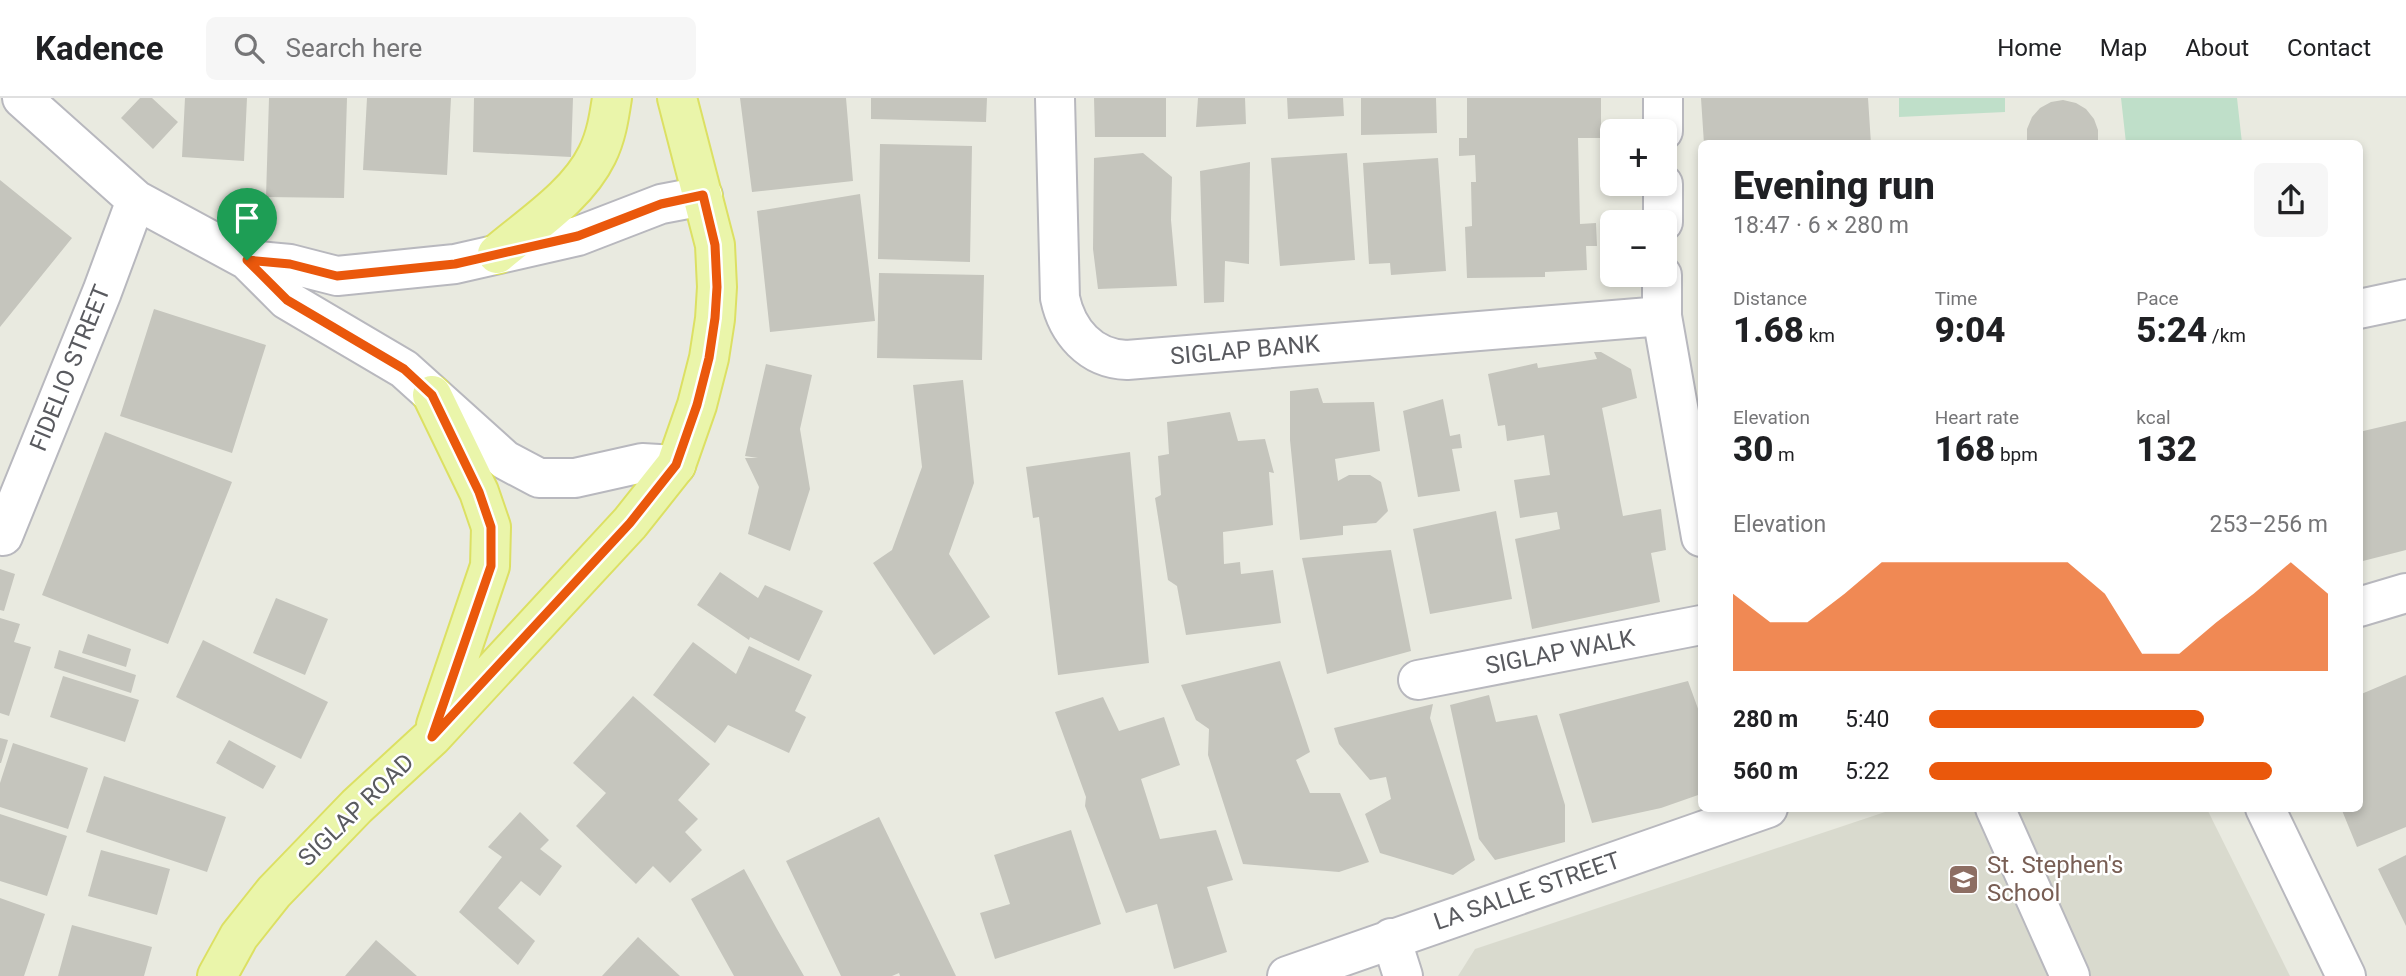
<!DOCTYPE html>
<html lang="en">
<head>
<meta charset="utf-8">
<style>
	:root { --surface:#fff; --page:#f6f6f6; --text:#202124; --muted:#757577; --line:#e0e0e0; --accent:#ea580c }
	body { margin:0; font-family:Roboto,sans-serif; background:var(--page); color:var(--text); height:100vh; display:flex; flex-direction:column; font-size:26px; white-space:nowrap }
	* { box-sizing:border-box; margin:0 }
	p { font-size:23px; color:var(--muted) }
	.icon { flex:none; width:38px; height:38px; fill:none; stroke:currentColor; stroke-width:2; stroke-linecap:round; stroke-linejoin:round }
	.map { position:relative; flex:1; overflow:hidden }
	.sheet { position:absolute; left:1698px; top:42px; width:665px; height:672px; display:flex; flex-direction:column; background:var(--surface); border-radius:10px; box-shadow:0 4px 10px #0003 }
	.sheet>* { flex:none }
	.controls { position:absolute; left:1600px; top:21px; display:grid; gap:14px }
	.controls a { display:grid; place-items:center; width:77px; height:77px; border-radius:10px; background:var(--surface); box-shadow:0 4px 10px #0003; font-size:35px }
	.pin { position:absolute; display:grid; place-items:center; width:60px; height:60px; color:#fff; margin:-72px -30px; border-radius:50% 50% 50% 0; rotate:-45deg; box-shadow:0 0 7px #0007 }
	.pin .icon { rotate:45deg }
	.round { display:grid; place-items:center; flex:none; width:74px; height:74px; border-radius:10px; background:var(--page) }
	.head { display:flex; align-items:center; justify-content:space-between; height:119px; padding:0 35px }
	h1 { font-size:38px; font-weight:800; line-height:52px }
	.stats { display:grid; grid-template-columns:repeat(3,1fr); gap:10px; height:119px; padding:7px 35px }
	.stats div { display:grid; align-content:center }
	.stats b { font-size:35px; font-weight:800 }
	.stats small { font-size:19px; font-weight:400 }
	.stats p { font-size:19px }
	.chart { height:196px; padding:14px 35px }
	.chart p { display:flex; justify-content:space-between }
	.chart svg { width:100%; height:126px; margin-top:7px; fill:var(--accent); opacity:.7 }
	ul { padding:0 35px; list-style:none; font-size:23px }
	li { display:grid; grid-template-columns:112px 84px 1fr; align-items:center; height:52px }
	li i { height:18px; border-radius:9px; background:var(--accent) }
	header { display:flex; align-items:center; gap:42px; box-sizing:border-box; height:98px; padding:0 35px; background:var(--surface); border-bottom:2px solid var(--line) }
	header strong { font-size:33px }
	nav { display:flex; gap:38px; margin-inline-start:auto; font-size:24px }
	.search { width:490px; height:63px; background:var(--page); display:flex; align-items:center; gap:18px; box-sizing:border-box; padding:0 24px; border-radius:10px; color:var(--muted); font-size:26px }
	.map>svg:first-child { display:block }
	.education { fill:#d9dace }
	.green { fill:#bfdfc9 }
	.building { fill:#c5c5bd }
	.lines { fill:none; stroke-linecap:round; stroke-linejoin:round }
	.minor-casing { stroke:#b8b8be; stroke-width:42 }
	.major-casing { stroke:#dce063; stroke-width:42 }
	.minor { stroke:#fff; stroke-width:38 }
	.major { stroke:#eaf5aa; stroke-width:38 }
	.route-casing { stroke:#fff; stroke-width:14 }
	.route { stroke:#ea580c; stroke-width:9 }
	.labels { text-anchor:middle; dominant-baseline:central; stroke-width:5; stroke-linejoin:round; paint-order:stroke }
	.street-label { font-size:24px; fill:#595a5f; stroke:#fff }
	.education-label { font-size:24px; fill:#785e54; stroke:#fff; text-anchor:start }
</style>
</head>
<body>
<header>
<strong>Kadence</strong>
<div class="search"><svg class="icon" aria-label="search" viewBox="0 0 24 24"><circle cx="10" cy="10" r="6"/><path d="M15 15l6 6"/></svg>Search here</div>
<nav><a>Home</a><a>Map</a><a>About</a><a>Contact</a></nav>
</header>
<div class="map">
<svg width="2406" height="878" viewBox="0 0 2406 878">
	<rect width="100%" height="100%" fill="#e9eae0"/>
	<path class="education" d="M1897 710 2207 711 2290 878H1458L1475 851Z"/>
	<path class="green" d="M1899 0H2005V14L1899 19Z
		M2121 0H2237L2242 45H2126Z"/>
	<path class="building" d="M140 0H152L178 24 153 51 121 20Z
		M185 0H247L244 63 182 59Z
		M269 0H347L344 100 266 99Z
		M367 0H451L447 77 363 72Z
		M474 0H573L571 59 473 54Z
		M740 0H846L853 83 752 94Z
		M871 0H987L986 24 871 21Z
		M1094 0H1166V39H1095Z
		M1198 0H1245L1246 26 1196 29Z
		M1287 0H1343L1344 18 1288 21Z
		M1361 0H1436L1437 35 1361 37Z
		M1467 0H1601V40H1578L1580 126 1596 125 1597 148H1586L1587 172 1545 174V179L1467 180 1465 129 1472 128 1471 84H1476L1475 57 1459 58V40H1467Z
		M1701 0H1868L1871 46H1704Z
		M2063 2 2076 5 2086 11 2094 21 2098 32V46H2027V31L2032 19 2040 10 2051 4Z
		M880 46 972 48 970 164 878 161Z
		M1143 55 1172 79 1171 122 1177 188 1098 191 1093 151 1094 60Z
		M1347 55 1355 162 1280 168 1271 60Z
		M1438 60 1446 173 1391 177 1390 165 1369 166 1363 65Z
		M1250 64 1249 166 1225 163 1224 204 1204 205 1200 73Z
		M0 82 72 140 0 229Z
		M860 96 875 223 770 234 757 113Z
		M879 175 984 177 982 262 877 260Z
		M154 211 266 247 232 355 120 318Z
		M1594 254H1601L1631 271 1637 300 1602 310 1623 418 1661 411 1666 452 1651 455 1660 504 1532 531 1515 441 1560 431 1557 414 1520 420 1514 382 1550 377 1544 337 1507 343 1505 327 1498 328 1488 276 1537 265 1538 270 1597 261Z
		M766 266 812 277 800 331 810 391 790 453 748 436 759 389 745 360H758L745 358Z
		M963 282 974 385 949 456 990 519 934 557 873 465 892 452 922 369 913 287Z
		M1318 290 1323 305 1374 304 1380 353 1335 361 1338 383 1349 377H1370L1381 384 1388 413 1376 425 1343 428V437L1300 442 1290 342V293Z
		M1443 301 1450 338 1460 336 1462 350 1452 351 1460 393 1418 399 1403 313Z
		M1230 314 1238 343 1265 341 1274 375 1269 374 1273 427 1223 434 1224 466 1240 464 1241 476 1273 472 1281 525 1186 537 1177 488 1168 482 1155 400 1161 397 1158 358 1169 356 1167 324Z
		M2406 323V452L2359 464V334Z
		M105 334 232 384 168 546 42 497Z
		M1130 354 1149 565 1058 577 1039 419 1033 420 1026 369Z
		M1496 413 1512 501 1430 516 1413 431Z
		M1391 452 1411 553 1327 576 1302 460Z
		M0 471 15 476 4 513 0 512Z
		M720 474 758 500 765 487 823 513 799 563 750 539 749 542 697 507Z
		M276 500 328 521 305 577 253 555Z
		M0 520 20 526 14 544 31 549 9 618 0 615Z
		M88 536 131 551 126 569 82 555Z
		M203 542 328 604 301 661 176 599Z
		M693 544 736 576 749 548 812 577 795 613 806 619 789 655 728 627 715 645 653 597Z
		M59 552 136 577 131 595 54 570Z
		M1280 563 1310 654 1296 662 1310 695H1340L1369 764 1339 774 1243 766 1208 657 1209 631 1196 622 1181 587Z
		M2406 577V729L2357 749 2341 710H2359V597Z
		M63 578 139 602 125 644 50 619Z
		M1688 583 1701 619V696L1661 710 1592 725 1559 616Z
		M1489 597 1496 624 1537 617 1565 707V744L1495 762 1479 741 1450 607Z
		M633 598 710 666 678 702 698 721 685 734 702 752 670 785 653 768 636 786 576 728 606 695 573 665Z
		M1103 599 1119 633 1164 619 1180 667 1141 681 1160 741 1216 732 1233 782 1207 789 1227 854 1174 871 1157 806 1126 815 1085 708 1086 699 1055 614Z
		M1433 606 1430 620 1475 762 1453 777 1380 755 1365 716 1391 701 1386 679 1370 682 1339 646 1334 630Z
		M0 640 8 642 1 665H0Z
		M229 642 276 668 263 691 216 665Z
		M13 645 88 670 68 731 0 709V685Z
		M104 678 226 719 207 774 86 734Z
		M520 714 549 742 540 751 562 768 540 798 521 783 498 810 535 843 518 867 459 814 502 759 488 749Z
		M0 716 67 738 47 798 0 783Z
		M879 719 956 878H900L899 875 892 878H841L786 763Z
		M1071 732 1101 826 995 861 980 815 1010 806 994 757Z
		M101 752 170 771 157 817 88 798Z
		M2406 757V828L2378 771Z
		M744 771 777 831 804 878H734L691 801Z
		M0 800 45 816 24 878H0Z
		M72 827 152 849 144 878H58Z
		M638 839 680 878H602Z
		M376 842 417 878H345Z"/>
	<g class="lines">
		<defs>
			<path id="minor" d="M22 0 136 102 247 162 287 202 404 271 505 362 539 380H575L642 365 676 367
				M1055 0 1060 200C1067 233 1090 261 1127 262L1662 218
				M1663 33V0
				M1663 124V86
				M247 162 290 166 337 178 455 166 578 138 661 106 703 98
				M1662 177V218L1701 439
				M2359 211 2406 201
				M3 438 102 194 136 102
				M2359 509 2406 495
				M1418 582 1701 527
				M1995 710 2070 878
				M2265 710 2346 878
				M1391 840 1403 878
				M1287 878 1768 710"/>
			<path id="major" d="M497 156C531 127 577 98 597 57 606 39 609 20 612 0
				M432 297 479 394 491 429 490 468 436 627
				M217 878 239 838 274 794 357 708 432 639 630 425 676 367 697 307 709 260 715 221 717 189 715 147 677 0"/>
		</defs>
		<use href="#minor" class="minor-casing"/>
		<use href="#major" class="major-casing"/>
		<use href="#minor" class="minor"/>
		<use href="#major" class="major"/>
	</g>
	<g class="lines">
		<defs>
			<path id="route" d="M703 97 715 147 717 189 715 220 709 260 697 307 676 367 630 425 432 639 491 468V429L479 394 432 297 404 271 287 202 247 162 290 166 337 178 455 166 578 138 661 106Z"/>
		</defs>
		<use href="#route" class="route-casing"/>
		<use href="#route" class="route"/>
	</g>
	<defs>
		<symbol id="school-square" viewBox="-11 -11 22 22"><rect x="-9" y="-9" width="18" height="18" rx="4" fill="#8d6e63" stroke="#fff"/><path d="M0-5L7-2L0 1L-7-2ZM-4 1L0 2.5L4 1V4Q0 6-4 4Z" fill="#fff"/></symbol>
	</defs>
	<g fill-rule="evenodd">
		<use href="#school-square" x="1946" y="764" width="35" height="35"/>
	</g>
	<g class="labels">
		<g class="street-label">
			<text transform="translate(1245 252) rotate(-5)">SIGLAP BANK</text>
			<text transform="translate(70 270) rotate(-68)">FIDELIO STREET</text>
			<text transform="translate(1560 554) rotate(-11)">SIGLAP WALK</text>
			<text transform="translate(356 712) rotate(-44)">SIGLAP ROAD</text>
			<text transform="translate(1527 793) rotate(-19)">LA SALLE STREET</text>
		</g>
		<g class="education-label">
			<text x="1987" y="767">St. Stephen's<tspan x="1987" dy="28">School</tspan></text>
		</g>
	</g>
</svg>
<div class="controls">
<a>+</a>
<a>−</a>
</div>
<div class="pin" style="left:247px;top:162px;background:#1e9e55"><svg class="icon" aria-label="arrive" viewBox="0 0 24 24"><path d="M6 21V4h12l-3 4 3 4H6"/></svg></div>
<section class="sheet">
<div class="head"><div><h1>Evening run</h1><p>18:47 · 6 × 280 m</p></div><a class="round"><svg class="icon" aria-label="share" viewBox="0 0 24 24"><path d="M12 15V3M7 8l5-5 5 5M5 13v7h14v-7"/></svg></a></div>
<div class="stats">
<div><p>Distance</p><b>1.68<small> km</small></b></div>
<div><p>Time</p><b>9:04</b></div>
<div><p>Pace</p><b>5:24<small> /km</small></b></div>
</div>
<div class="stats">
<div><p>Elevation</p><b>30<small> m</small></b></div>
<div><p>Heart rate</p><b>168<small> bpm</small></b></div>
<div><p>kcal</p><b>132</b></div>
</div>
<div class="chart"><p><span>Elevation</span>253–256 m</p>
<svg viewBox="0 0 160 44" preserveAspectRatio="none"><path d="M0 44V17L10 27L20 27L30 17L40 6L50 6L60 6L70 6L80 6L90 6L100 17L110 38L120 38L130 27L140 17L150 6L160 17V44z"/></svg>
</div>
<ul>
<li><b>280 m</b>5:40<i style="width:69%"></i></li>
<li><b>560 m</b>5:22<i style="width:86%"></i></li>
</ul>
</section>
</div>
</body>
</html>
